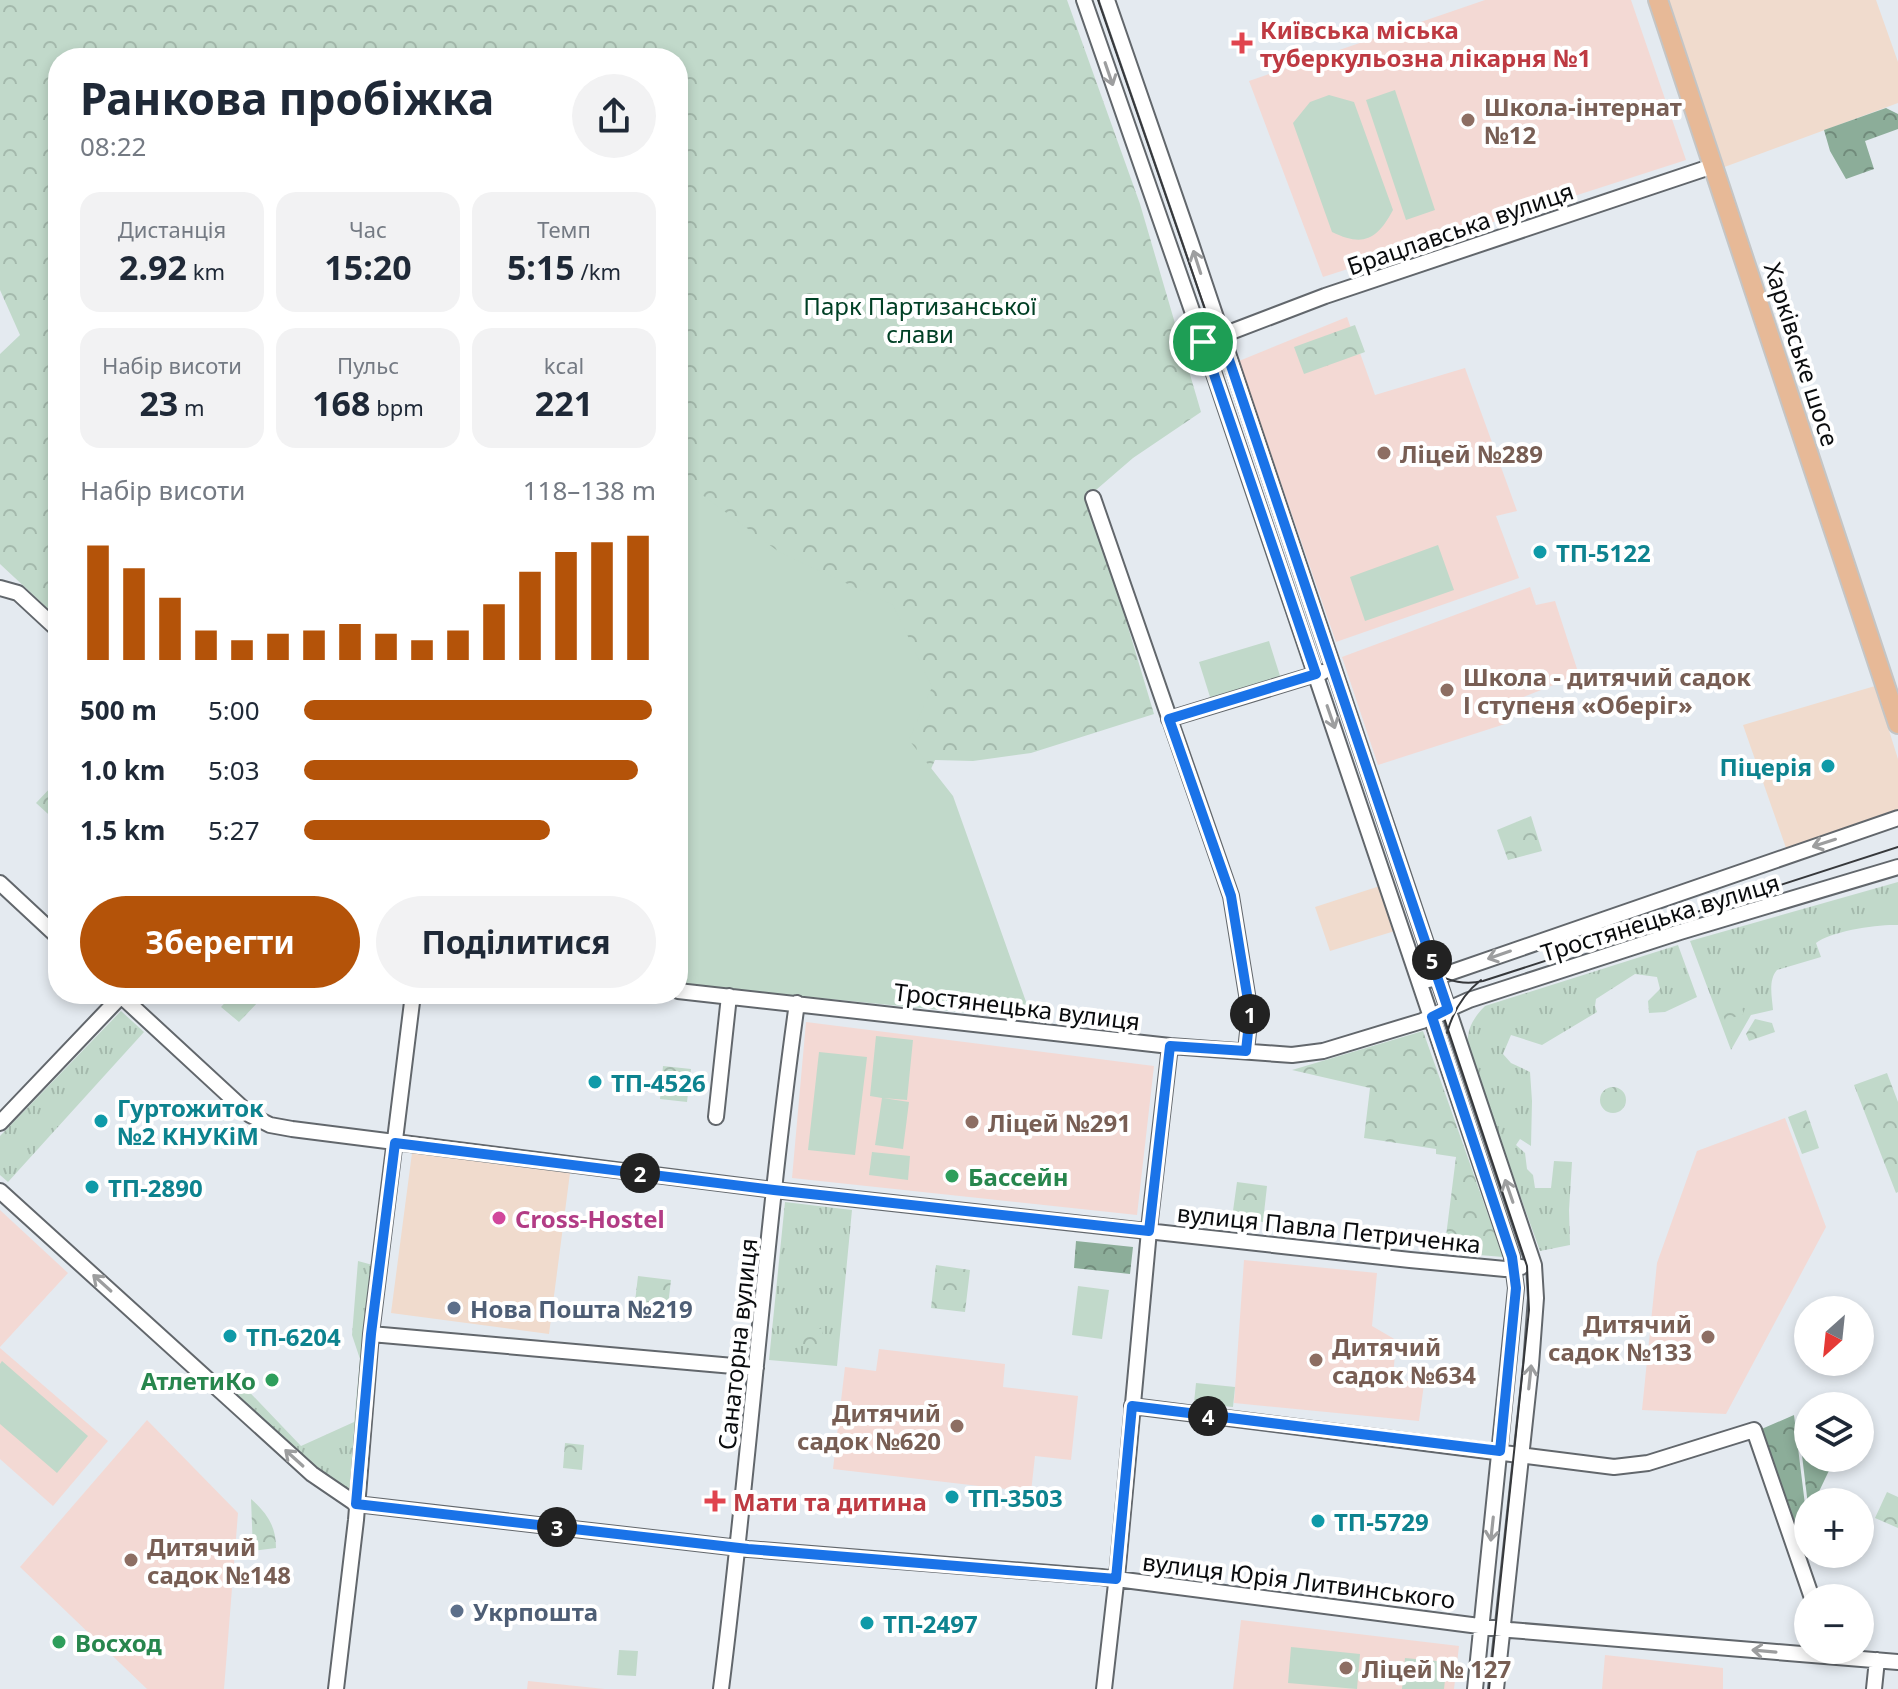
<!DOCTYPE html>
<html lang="uk">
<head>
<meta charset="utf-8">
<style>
	:root { --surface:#fff; --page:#f2f2f3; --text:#1f2937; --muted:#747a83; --accent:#b45309 }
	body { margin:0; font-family:"Noto Sans",sans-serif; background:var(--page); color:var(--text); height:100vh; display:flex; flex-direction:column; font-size:30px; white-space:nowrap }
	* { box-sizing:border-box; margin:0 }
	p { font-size:26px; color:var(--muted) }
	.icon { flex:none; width:44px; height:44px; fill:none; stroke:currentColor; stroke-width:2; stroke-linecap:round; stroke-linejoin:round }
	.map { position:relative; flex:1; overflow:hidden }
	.side { position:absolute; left:48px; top:48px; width:640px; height:956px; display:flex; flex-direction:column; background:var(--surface); border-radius:32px; box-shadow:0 4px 12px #0003 }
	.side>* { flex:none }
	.needle { width:52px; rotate:207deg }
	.tools { position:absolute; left:1794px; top:1296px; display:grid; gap:16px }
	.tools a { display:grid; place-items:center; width:80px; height:80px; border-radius:50%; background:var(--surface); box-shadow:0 4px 12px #0003; font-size:40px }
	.pin { position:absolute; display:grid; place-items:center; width:68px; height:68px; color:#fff; margin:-34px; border:4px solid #fff; border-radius:50%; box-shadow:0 2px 8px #0007 }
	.km { position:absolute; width:40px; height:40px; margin:-20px; border-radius:50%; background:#222; color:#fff; font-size:22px; line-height:40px; text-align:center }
	.round { display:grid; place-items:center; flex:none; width:84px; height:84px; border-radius:42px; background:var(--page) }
	.headline { display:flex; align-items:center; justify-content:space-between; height:136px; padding:0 32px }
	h1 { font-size:44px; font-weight:700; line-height:60px }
	.stats { display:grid; grid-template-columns:repeat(3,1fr); gap:12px; height:136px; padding:8px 32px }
	.stats div { display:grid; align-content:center; border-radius:20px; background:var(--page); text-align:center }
	.stats b { font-size:34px; font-weight:700 }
	.stats small { font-size:22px; font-weight:400 }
	.stats p { font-size:22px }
	.chart { height:224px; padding:16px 32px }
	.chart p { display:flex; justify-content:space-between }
	.chart svg { width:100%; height:144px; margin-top:8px; stroke:var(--accent); stroke-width:6 }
	.action { display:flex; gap:16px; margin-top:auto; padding:16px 32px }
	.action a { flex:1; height:92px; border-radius:48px; background:var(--accent); color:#fff; font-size:32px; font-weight:700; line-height:92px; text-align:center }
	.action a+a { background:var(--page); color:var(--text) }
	ul { padding:0 32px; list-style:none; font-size:26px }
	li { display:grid; grid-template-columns:128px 96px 1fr; align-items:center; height:60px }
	li i { height:20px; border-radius:10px; background:var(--accent) }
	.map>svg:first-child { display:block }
	.commercial { fill:#f0dbcd }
	.education { fill:#f3d9d4 }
	.grass { fill:url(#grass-tufts) }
	.forest { fill:url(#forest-crowns) }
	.park { fill:url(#park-crowns) }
	.garden { fill:#c1d9ca }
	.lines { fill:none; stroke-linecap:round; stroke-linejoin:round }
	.minor-casing { stroke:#62676c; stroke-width:18 }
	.major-casing { stroke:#c4c5c5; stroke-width:22 }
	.minor { stroke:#fff; stroke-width:14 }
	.major { stroke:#e7b997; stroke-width:18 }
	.tram { stroke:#36383b; stroke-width:2 }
	.oneway { stroke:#9d9e9f }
	.route-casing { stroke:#fff; stroke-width:16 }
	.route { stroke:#1a73e8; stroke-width:10 }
	.health-dot { fill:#e0444e; stroke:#fff; stroke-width:3 }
	.education-dot { fill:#8d6e63; stroke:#fff; stroke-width:3 }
	.culture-dot { fill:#0f9aa8; stroke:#fff; stroke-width:3 }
	.leisure-dot { fill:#2e9e5b; stroke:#fff; stroke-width:3 }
	.hotel-dot { fill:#d1479c; stroke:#fff; stroke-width:3 }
	.service-dot { fill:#5c6f8a; stroke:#fff; stroke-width:3 }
	.labels { text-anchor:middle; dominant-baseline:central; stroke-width:8; stroke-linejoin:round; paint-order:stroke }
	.health-label { font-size:24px; font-weight:bold; fill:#be3a42; stroke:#fff; text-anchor:start }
	.education-label { font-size:24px; font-weight:bold; fill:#785e54; stroke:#fff; text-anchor:start }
	.street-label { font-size:24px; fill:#0a0c0e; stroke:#fff }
	.park-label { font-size:24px; fill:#004025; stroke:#fff }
	.culture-label { font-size:24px; font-weight:bold; fill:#0d838f; stroke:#fff; text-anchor:start }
	.leisure-label { font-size:24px; font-weight:bold; fill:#27864d; stroke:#fff; text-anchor:start }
	.hotel-label { font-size:24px; font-weight:bold; fill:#b23c85; stroke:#fff; text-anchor:start }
	.service-label { font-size:24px; font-weight:bold; fill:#4e5e75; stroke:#fff; text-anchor:start }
</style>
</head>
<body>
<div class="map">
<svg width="1898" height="1689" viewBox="0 0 1898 1689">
	<defs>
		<pattern id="grass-tufts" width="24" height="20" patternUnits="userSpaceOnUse" patternTransform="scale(2)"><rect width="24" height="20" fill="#c1d9ca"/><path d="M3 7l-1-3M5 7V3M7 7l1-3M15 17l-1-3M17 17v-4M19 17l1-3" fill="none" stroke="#a4b9ac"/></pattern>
		<pattern id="forest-crowns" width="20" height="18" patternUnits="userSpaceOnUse" patternTransform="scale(2)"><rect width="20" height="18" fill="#8cad99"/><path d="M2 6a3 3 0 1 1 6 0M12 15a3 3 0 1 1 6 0" fill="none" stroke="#718b7b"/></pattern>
		<pattern id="park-crowns" width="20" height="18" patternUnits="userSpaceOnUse" patternTransform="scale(2)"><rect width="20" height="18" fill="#c1d9ca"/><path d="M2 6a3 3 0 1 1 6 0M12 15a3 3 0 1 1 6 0" fill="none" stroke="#a4b9ac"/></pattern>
	</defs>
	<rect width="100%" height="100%" fill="#e4eaf0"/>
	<path class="commercial" d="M1666 0H1876L1898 62V103L1719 169Z
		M1875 686 1898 759V810L1786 848 1743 725Z
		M1383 885 1398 930 1330 951 1315 907Z
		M412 1153 570 1173 549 1334 391 1313Z"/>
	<path class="education" d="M1485 0H1631L1686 160 1323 277 1249 81Z
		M1347 317 1375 395 1465 368 1517 511 1496 516 1519 578 1336 642 1239 361Z
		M1530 587 1536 605 1555 601 1579 675 1503 705 1508 723 1378 765 1342 657Z
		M806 1022 1154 1066 1137 1215 792 1178Z
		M1785 1118 1826 1227 1726 1414 1642 1410 1657 1263 1697 1151Z
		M0 1210 68 1273 0 1347Z
		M1244 1260 1377 1273 1372 1326 1396 1340 1393 1379 1424 1384 1419 1421 1234 1403Z
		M0 1348 108 1441 53 1506 0 1459Z
		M879 1349 1005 1364 1003 1387 1078 1396 1071 1460 1035 1456 1031 1492 833 1469 845 1367 876 1371Z
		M147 1420 238 1513 224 1689H147L20 1567Z
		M1241 1620 1459 1646 1454 1689H1233Z
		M1605 1655 1723 1668V1689H1602Z
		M528 1681 605 1689H527Z"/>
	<path class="grass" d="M1898 882V925C1878 924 1831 931 1816 943L1821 957 1777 970C1768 980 1772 997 1773 1010L1751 1015 1731 1050 1690 941Z
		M1678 945 1697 997 1665 1012 1649 1013 1648 1001 1660 989 1657 977 1635 974 1596 999 1595 1006 1597 1012 1542 1045 1511 1035 1503 1054 1511 1063 1530 1072 1532 1101 1531 1146 1520 1139 1516 1145 1525 1153 1527 1169 1533 1175 1535 1188H1551L1554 1161 1572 1162 1569 1210 1570 1245 1540 1251 1468 1051C1466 1032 1471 1020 1485 1006Z
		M121 1011 144 1032 8 1182 0 1175V1136Z
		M785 1202 852 1210 837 1366 769 1360Z
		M358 1261 380 1267 356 1504 220 1390 235 1377 301 1446 354 1422 360 1359 352 1335Z"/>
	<path class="forest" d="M1886 108 1898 114V129L1865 141 1874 169 1846 179 1830 151 1824 130Z
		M1076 1241 1133 1247 1130 1274 1074 1268Z
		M1794 1415 1806 1513 1795 1537 1757 1431Z
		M1801 1447 1808 1448V1458H1835L1814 1502H1808V1505Z"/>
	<path class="park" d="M0 0H1067L1140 204 1201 412 1133 458 1089 496 1154 714 1031 753 973 761 935 760 931 769 678 981V58H58V618L0 564V354L20 335 0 290Z
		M1355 325 1365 352 1304 374 1294 347Z
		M53 785 58 789V823L36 803Z
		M1531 816 1542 851 1508 860 1497 830Z
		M1736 992 1744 1014 1725 1020 1717 998Z
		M233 994H255L261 999 239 1022 221 1007Z
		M1755 1019 1772 1023 1775 1032 1749 1041 1746 1034Z
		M1423 1031 1503 1257 1444 1252 1456 1157 1436 1154V1149L1364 1138 1370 1088 1292 1070Z
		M663 1066 691 1069 687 1102 660 1099Z
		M1887 1073 1898 1102V1192L1896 1193 1854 1085Z
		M1600 1100a13 13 0 1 1 26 0a13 13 0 1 1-26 0Z
		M1806 1110 1819 1148 1802 1154 1788 1117Z
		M1237 1182 1267 1186 1263 1222 1232 1218Z
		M936 1265 970 1270 965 1312 931 1308Z
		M638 1276 671 1280 667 1314 634 1310Z
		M790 1326 823 1329 821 1347 788 1344Z
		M565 1443 584 1445 582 1470 563 1468Z
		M1887 1492 1898 1497V1528L1875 1518Z
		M251 1499C267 1513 276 1526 276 1548L253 1551Z
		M619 1650 638 1651 636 1676 617 1675Z"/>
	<path class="garden" d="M1395 90 1435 210 1406 220 1366 100Z
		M1329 95 1354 102 1393 210C1377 240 1363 247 1332 232L1293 123 1310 102Z
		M678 480 689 485 779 552 893 605 932 687 909 740 953 796 1030 1013V1019L678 984Z
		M1438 545 1454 590 1365 621 1350 577Z
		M1269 641 1281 679 1211 700 1199 662Z
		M876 1036 913 1040 907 1100 883 1098 909 1102 903 1149 875 1145 882 1098 870 1096Z
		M819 1052 867 1057 855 1155 808 1150Z
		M872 1152 910 1156 908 1180 869 1175Z
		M1078 1286 1109 1290 1102 1339 1072 1335Z
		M2 1361 88 1436 57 1473 0 1424V1364Z
		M1196 1383 1235 1387 1233 1407 1194 1403Z
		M1291 1647 1360 1654 1357 1689 1288 1683Z
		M1405 1658 1447 1662 1444 1689H1402Z"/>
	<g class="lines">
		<defs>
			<path id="minor" d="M1084 0 1212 368 1512 1257 1516 1288 1475 1689
				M1107 0 1191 243 1534 1265 1536 1298 1531 1365 1496 1689
				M1215 338 1325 296 1713 166
				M1093 498 1231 896 1250 1013 1246 1051
				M0 588 18 593 58 630
				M1169 719 1323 672
				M0 883 58 937
				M1429 980 1898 818
				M678 991 1170 1046 1292 1055 1323 1051 1422 1021 1469 1000 1680 932 1898 867
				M119 994 250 1115 270 1125 292 1129 774 1190 1410 1260 1505 1269 1521 1267
				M716 1117 729 996
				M0 1123 123 994
				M0 1191 312 1474 356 1504 748 1549 1101 1577 1510 1630 1898 1662
				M371 1334 756 1368
				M1132 1406 1614 1467 1648 1463 1754 1430 1812 1598
				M336 1689 356 1520 371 1334 413 994
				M721 1689C750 1461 765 1231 797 1003
				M1104 1689 1118 1566 1150 1220 1170 1046
				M1874 1689 1877 1660"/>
			<path id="major" d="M1658 0 1898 724"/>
		</defs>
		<use href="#minor" class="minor-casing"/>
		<use href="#major" class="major-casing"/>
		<use href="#minor" class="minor"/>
		<use href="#major" class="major"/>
		<path class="tram" d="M1098 0 1266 485 1527 1266 1529 1310 1489 1689
			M1426 967C1443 980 1461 986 1483 981L1898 847
			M1447 1033C1453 1011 1463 994 1481 980"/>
	</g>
	<defs><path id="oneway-shaft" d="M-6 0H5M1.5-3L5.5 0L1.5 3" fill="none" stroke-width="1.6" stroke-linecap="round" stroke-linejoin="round" transform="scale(2)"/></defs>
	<g class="oneway">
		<use href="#oneway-shaft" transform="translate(1109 74) rotate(71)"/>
		<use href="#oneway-shaft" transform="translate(1197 262) rotate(-108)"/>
		<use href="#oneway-shaft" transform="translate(1331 717) rotate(71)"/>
		<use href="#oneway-shaft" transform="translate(1824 843) rotate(162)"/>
		<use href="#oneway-shaft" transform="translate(1499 955) rotate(161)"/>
		<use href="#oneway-shaft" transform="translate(1509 1191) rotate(-109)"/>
		<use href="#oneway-shaft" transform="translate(102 1283) rotate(-138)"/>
		<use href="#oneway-shaft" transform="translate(1530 1377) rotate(-84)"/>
		<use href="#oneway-shaft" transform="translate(294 1458) rotate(-138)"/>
		<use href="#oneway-shaft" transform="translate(1492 1529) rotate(96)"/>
		<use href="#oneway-shaft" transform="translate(1764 1651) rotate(-175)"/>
	</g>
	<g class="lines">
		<defs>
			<path id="route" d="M1221 336 1448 1009 1432 1017 1512 1257 1516 1288 1500 1451 1132 1406 1116 1579 748 1549 356 1504 371 1334 395 1143 774 1190 1149 1231 1170 1046 1246 1051 1250 1013 1231 896 1169 719 1316 674 1203 342Z"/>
		</defs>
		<use href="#route" class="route-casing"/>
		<use href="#route" class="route"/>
	</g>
	<g class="health-dot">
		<path d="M1238 31h8v8h8v8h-8v8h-8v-8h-8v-8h8z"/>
		<path d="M711 1489h8v8h8v8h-8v8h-8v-8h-8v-8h8z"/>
	</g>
	<g class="education-dot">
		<circle cx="1468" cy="120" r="8"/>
		<circle cx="1384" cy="453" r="8"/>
		<circle cx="1447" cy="690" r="8"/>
		<circle cx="972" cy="1122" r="8"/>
		<circle cx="1708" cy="1337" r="8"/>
		<circle cx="1316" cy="1360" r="8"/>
		<circle cx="957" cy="1426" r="8"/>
		<circle cx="131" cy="1560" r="8"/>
		<circle cx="1346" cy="1668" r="8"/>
	</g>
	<g class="culture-dot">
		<circle cx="1540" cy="552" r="8"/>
		<circle cx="1828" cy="766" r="8"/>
		<circle cx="595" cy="1082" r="8"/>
		<circle cx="101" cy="1121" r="8"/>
		<circle cx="92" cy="1187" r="8"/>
		<circle cx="230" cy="1336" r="8"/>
		<circle cx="952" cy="1497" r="8"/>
		<circle cx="1318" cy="1521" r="8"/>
		<circle cx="867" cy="1623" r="8"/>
	</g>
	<g class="leisure-dot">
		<circle cx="952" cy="1176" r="8"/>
		<circle cx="272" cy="1380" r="8"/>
		<circle cx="59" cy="1642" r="8"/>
	</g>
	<circle class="hotel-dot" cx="499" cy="1218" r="8"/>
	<g class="service-dot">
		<circle cx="454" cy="1308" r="8"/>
		<circle cx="457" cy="1611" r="8"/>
	</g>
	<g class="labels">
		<g class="health-label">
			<text x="1260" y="29">Київська міська<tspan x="1260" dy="28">туберкульозна лікарня №1</tspan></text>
			<text x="733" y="1501">Мати та дитина</text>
		</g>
		<g class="education-label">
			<text x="1484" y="106">Школа-інтернат<tspan x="1484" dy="28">№12</tspan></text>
			<text x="1400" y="453">Ліцей №289</text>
			<text x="1463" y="676">Школа - дитячий садок<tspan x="1463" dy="28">І ступеня «Оберіг»</tspan></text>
			<text x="988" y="1122">Ліцей №291</text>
			<text x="1692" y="1323" text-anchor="end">Дитячий<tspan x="1692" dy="28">садок №133</tspan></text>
			<text x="1332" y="1346">Дитячий<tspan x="1332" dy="28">садок №634</tspan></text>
			<text x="941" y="1412" text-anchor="end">Дитячий<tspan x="941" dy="28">садок №620</tspan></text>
			<text x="147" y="1546">Дитячий<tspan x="147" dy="28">садок №148</tspan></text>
			<text x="1362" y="1668">Ліцей № 127</text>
		</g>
		<g class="street-label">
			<text transform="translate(1460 228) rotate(-19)">Брацлавська вулиця</text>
			<text transform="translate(1802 354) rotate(72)">Харківське шосе</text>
			<text transform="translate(1660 917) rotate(-17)">Тростянецька вулиця</text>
			<text transform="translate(1017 1006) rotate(7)">Тростянецька вулиця</text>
			<text transform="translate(1329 1228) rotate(6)">вулиця Павла Петриченка</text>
			<text transform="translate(737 1344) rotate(-84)">Санаторна вулиця</text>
			<text transform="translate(1299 1580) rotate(7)">вулиця Юрія Литвинського</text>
		</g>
		<g class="park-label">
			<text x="920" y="305">Парк Партизанської<tspan x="920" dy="28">слави</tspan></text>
		</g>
		<g class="culture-label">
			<text x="1556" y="552">ТП-5122</text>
			<text x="1812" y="766" text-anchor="end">Піцерія</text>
			<text x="611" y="1082">ТП-4526</text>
			<text x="117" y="1107">Гуртожиток<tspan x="117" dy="28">№2 КНУКіМ</tspan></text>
			<text x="108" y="1187">ТП-2890</text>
			<text x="246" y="1336">ТП-6204</text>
			<text x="968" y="1497">ТП-3503</text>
			<text x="1334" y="1521">ТП-5729</text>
			<text x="883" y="1623">ТП-2497</text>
		</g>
		<g class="leisure-label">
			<text x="968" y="1176">Бассейн</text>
			<text x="256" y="1380" text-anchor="end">АтлетиКо</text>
			<text x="75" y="1642">Восход</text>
		</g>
		<g class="hotel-label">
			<text x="515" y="1218">Cross-Hostel</text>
		</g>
		<g class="service-label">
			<text x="470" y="1308">Нова Пошта №219</text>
			<text x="473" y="1611">Укрпошта</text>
		</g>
	</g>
</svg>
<div class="tools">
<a><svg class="needle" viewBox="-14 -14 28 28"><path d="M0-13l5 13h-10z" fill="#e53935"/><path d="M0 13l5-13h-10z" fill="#747a83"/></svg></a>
<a><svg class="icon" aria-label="layers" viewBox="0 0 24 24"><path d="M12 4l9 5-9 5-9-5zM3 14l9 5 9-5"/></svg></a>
<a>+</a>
<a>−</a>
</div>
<div class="pin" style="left:1203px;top:342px;background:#1e9e55"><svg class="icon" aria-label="arrive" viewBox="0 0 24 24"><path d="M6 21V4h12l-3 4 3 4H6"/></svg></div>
<b class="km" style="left:1250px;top:1014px">1</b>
<b class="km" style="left:640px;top:1173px">2</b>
<b class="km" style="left:557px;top:1527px">3</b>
<b class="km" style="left:1208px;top:1416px">4</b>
<b class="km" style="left:1432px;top:960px">5</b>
<section class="side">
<div class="headline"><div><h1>Ранкова пробіжка</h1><p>08:22</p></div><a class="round"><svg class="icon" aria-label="share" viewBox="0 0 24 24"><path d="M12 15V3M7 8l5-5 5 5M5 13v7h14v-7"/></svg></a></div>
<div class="stats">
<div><p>Дистанція</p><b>2.92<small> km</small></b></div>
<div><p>Час</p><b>15:20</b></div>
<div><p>Темп</p><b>5:15<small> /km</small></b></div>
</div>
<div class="stats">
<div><p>Набір висоти</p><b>23<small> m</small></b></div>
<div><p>Пульс</p><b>168<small> bpm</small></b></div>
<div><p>kcal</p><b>221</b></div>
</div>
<div class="chart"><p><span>Набір висоти</span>118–138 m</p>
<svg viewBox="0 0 160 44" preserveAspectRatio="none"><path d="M5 44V9M15 44V16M25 44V25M35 44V35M45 44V38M55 44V36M65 44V35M75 44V33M85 44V36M95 44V38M105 44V35M115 44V27M125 44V17M135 44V11M145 44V8M155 44V6"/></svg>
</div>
<ul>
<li><b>500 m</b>5:00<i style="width:99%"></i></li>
<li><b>1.0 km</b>5:03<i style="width:95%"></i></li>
<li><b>1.5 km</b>5:27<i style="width:70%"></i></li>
</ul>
<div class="action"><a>Зберегти</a><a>Поділитися</a></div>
</section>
</div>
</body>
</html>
